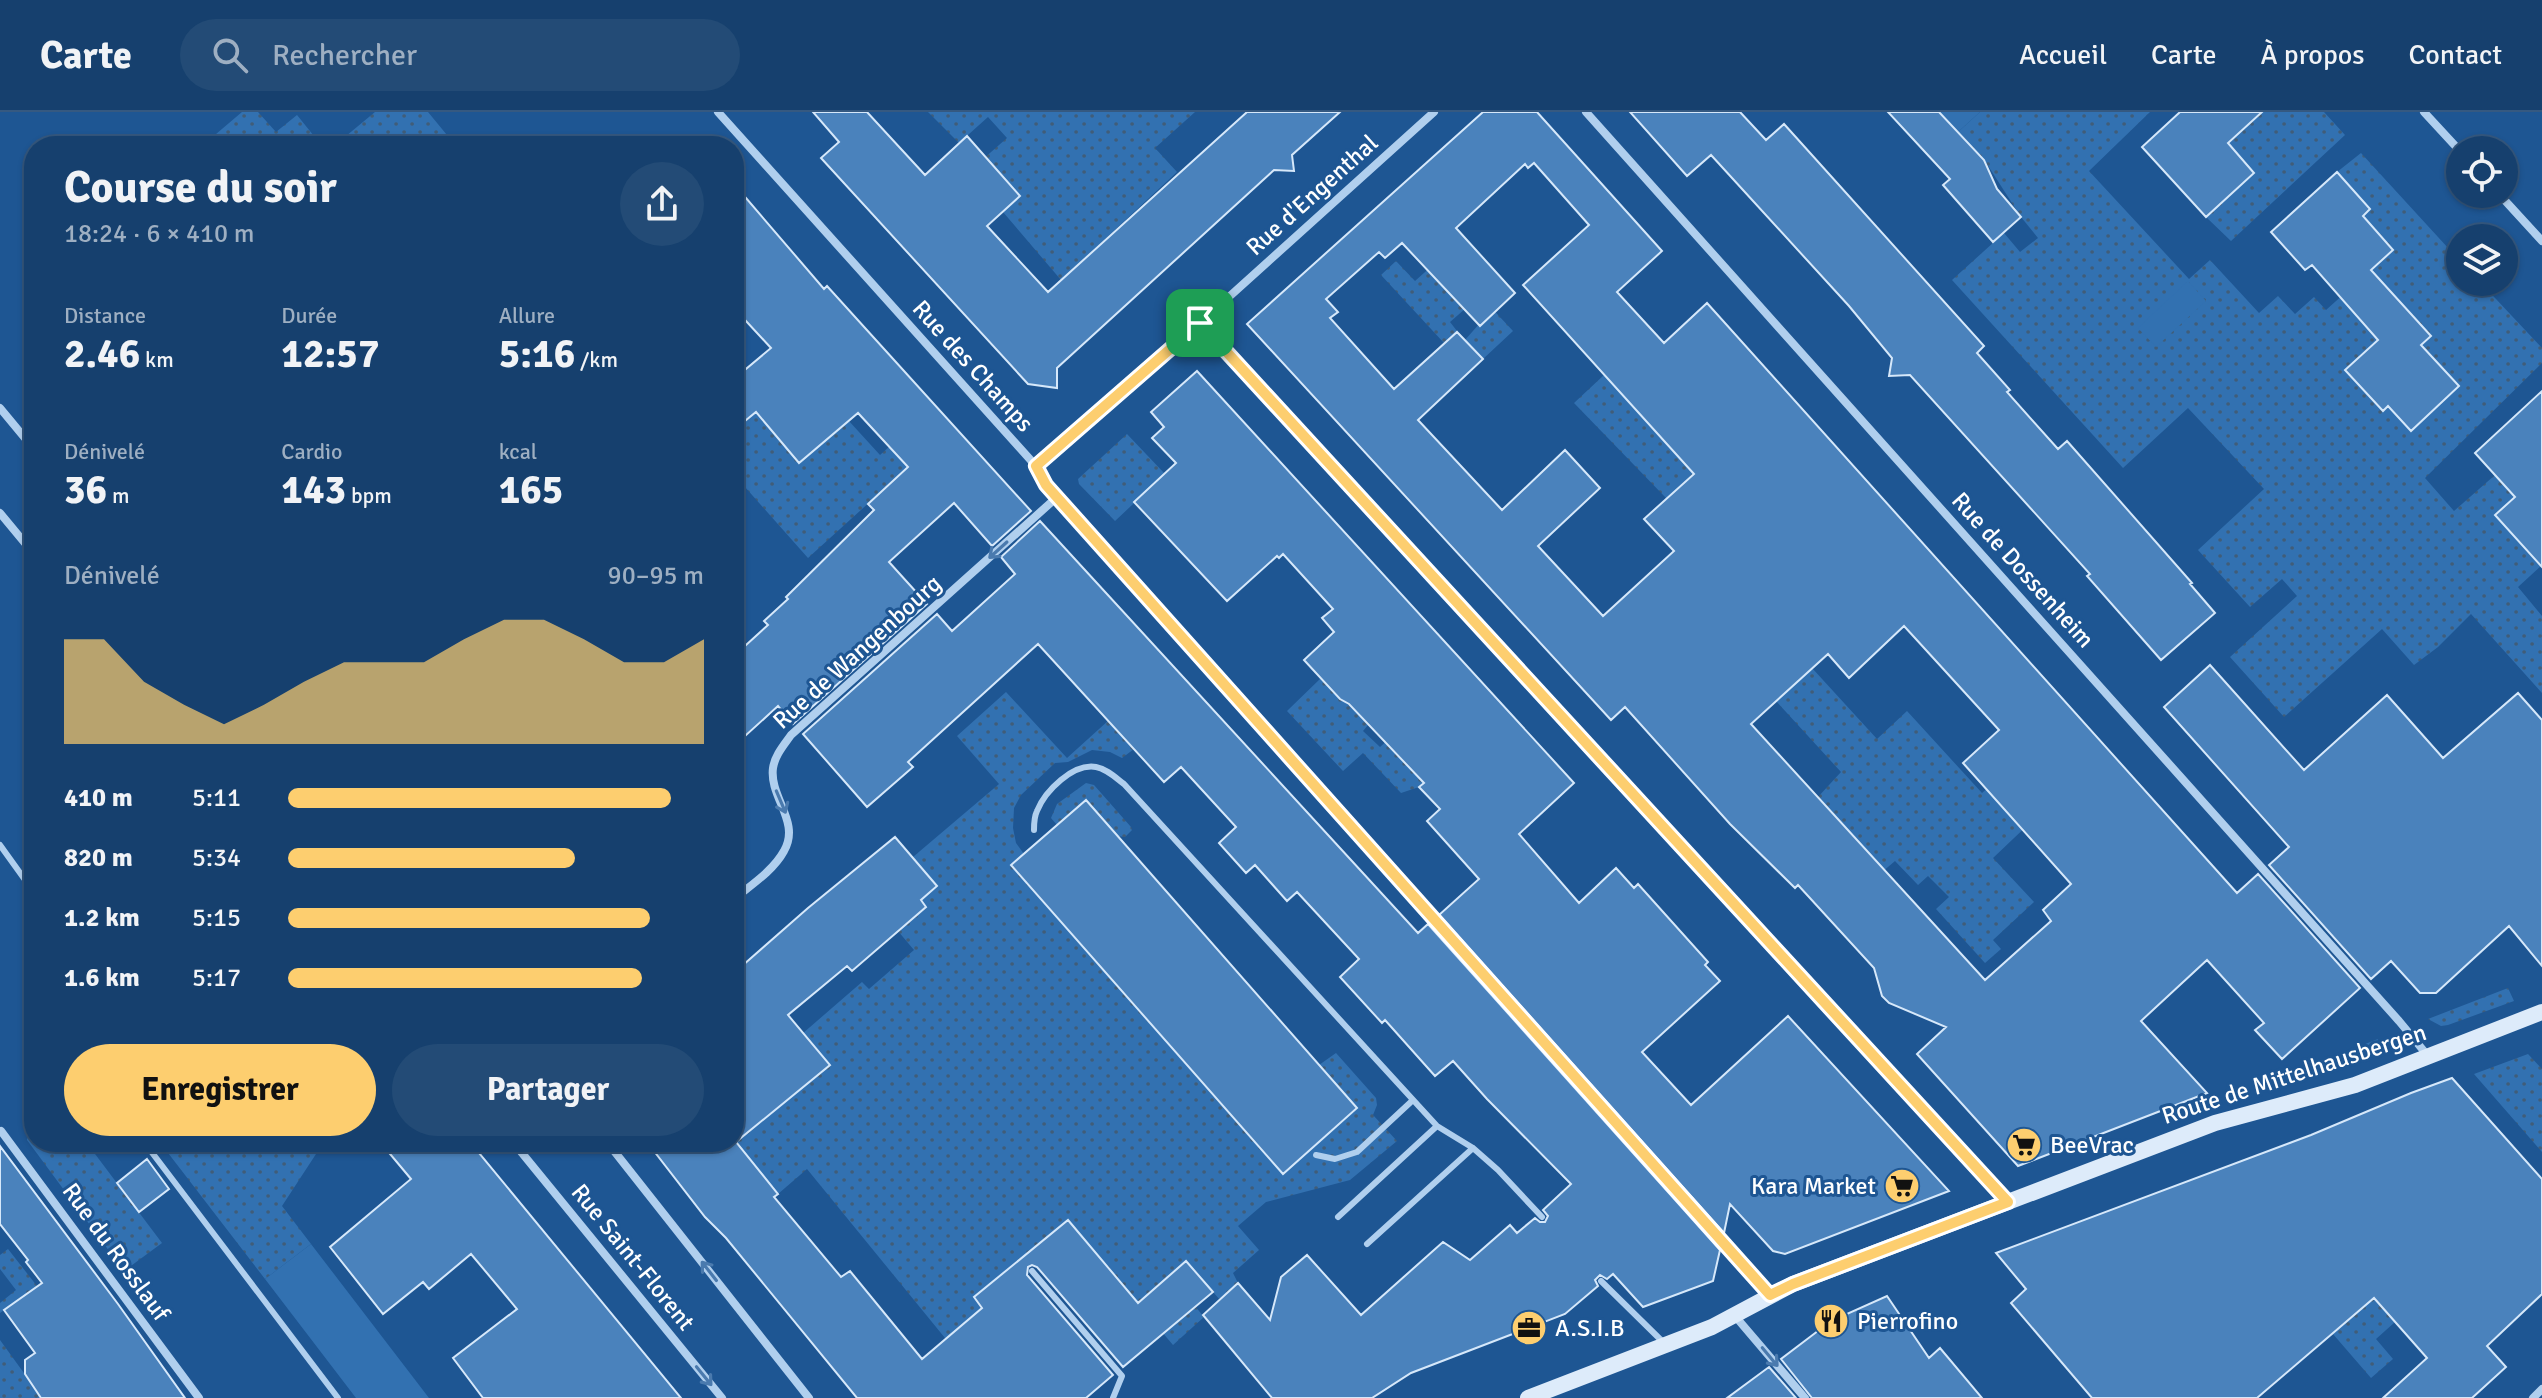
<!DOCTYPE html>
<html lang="fr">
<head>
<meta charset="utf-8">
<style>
	:root { --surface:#16406e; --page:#234b76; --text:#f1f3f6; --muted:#9eafc2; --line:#355981; --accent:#fdce6f }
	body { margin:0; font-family:Signika,sans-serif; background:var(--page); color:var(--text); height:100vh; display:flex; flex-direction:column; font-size:30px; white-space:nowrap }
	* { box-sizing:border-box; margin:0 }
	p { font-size:26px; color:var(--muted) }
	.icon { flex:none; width:44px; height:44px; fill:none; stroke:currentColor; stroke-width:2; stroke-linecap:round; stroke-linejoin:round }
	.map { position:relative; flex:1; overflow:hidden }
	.sheet { position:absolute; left:24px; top:24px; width:720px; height:1016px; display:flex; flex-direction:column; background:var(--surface); border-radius:32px; box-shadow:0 2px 6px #0004,0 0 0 2px var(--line) }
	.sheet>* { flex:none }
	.tools { position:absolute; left:2446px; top:24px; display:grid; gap:16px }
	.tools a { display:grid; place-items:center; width:72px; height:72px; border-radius:50%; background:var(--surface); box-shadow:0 2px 6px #0004,0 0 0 2px var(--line); font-size:40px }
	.pin { position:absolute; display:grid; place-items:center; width:68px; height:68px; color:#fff; margin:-34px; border-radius:16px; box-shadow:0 4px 12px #0006 }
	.round { display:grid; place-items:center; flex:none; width:84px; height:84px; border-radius:42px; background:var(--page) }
	.overview { display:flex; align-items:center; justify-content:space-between; height:136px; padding:0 40px }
	h1 { font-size:44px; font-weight:800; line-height:60px }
	.stats { display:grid; grid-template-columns:repeat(3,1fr); gap:12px; height:136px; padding:8px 40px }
	.stats div { display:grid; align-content:center }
	.stats b { font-size:40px; font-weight:800 }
	.stats small { font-size:22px; font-weight:400 }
	.stats p { font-size:22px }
	.chart { height:224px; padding:16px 40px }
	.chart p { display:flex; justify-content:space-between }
	.chart svg { width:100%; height:144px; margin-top:8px; fill:var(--accent); opacity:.7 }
	.button { display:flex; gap:16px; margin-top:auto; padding:16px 40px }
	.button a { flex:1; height:92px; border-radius:48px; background:var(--accent); color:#111; font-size:32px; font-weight:800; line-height:92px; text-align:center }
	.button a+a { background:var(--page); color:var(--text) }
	ul { padding:0 40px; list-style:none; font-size:26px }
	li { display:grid; grid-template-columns:128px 96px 1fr; align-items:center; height:60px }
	li i { height:20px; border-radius:10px; background:var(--accent) }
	header { display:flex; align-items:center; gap:48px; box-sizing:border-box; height:112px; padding:0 40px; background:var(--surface); border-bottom:2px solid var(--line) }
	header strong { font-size:38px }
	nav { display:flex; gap:44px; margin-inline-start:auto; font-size:28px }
	.search { width:560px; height:72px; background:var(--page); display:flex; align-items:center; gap:20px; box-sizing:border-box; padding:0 28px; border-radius:44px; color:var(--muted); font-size:30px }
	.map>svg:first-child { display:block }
	.grass { fill:url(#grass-dots) }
	.garden { fill:#3271b1 }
	.building { fill:#4a82bc; stroke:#d6e8fa; stroke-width:2; fill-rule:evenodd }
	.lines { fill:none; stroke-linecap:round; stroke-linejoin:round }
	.lane { stroke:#b0cfee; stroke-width:6 }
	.street { stroke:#b0cfee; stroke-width:8 }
	.secondary { stroke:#ddebfa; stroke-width:16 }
	.oneway { stroke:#4a7aae }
	.route-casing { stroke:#fff; stroke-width:16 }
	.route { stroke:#fdce6f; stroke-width:10 }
	.labels { text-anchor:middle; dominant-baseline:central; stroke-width:6; stroke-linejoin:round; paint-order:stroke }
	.street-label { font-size:24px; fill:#fff; stroke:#1e5693 }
	.poi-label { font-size:24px; fill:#fff; stroke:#1e5693; text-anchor:start }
</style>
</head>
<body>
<header>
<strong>Carte</strong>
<div class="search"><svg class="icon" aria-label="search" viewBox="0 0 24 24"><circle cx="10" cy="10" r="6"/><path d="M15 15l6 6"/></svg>Rechercher</div>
<nav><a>Accueil</a><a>Carte</a><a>À propos</a><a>Contact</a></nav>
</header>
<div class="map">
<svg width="2542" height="1286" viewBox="0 0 2542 1286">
	<defs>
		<pattern id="grass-dots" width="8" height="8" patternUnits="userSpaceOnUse" patternTransform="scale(2)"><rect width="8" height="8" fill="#3271b1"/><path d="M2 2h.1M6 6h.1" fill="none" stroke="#405d79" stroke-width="1.8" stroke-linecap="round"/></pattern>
	</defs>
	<rect width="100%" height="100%" fill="#1e5693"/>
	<path class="grass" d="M242 0H258L276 20 297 3 322 34H214L209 28Z
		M375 0H428L456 34H334Z
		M928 0H1195L1155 36 1177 60 1061 168 1003 100 1020 84 1004 66 982 48 1007 26 988 5 959 31Z
		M1980 0H2150L2089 59 2189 167 2210 148 2259 201 2278 184 2295 202 2314 185 2326 198 2393 138 2363 104 2337 60 2361 41 2460 149V170H2480L2542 236V251L2425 366 2454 399 2495 363 2515 385 2495 403 2542 453 2518 475 2542 504V581L2471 502 2438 535 2414 553 2382 517 2284 605 2230 545 2297 484 2282 467 2250 495 2198 438 2264 377 2188 296 2123 356 1952 168 2004 121 2020 140 2038 126 2021 105 1985 49 1958 20Z
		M2226 0H2324L2345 23 2231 129 2206 105 2254 61 2228 31Z
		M1443 144 1513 219 1483 247 1465 228 1480 211 1466 196 1450 210 1457 219 1444 231 1381 163 1396 149 1415 169Z
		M1604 263 1660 325 1753 316 1667 387 1574 291Z
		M935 294 969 330 909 384 894 368 808 446 737 366 734 367V296L759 297 848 308 880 343Z
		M1127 322 1165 362 1115 409 1079 372 1078 367Z
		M1812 556 1877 627 1907 599 1982 681 1997 668 2034 707 1993 746 2034 790 1993 828 2001 837 1985 851 1936 797 1949 785 1928 764 1918 773 1895 749 1875 766 1860 751 1870 741 1818 685 1841 660 1776 589Z
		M1321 566C1336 583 1353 596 1368 613L1363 619 1380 635 1417 602 1439 656 1419 675 1401 681 1363 641 1343 659 1287 599Z
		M1006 580 1067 646 1109 608 1134 637 1122 646 1110 640 1092 638 1068 650 1055 651 1021 683 1014 696 1013 716 1016 731 1024 742 1011 753 1283 1062 1357 997 1326 960H1318L1319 953 1336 941 1376 986 1377 993 1373 1003 1397 1029 1350 1068 1266 1090 1238 1114 1259 1138 1233 1161 1238 1171 1220 1188 1186 1149 1169 1163 1204 1205 1173 1233 1067 1108 974 1185 1058 1286H994L807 1057 778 1082 734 1028 827 949 811 930 794 944 787 935 862 870 869 877 914 838 892 812H908L926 796 921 788 937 773 913 745 999 672 957 624Z
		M1086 671 1094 673 1131 715 1132 718 1125 725 1117 724 1086 688 1057 713 1051 706 1057 692Z
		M2508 876 2514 889 2448 913 2441 914 2428 907Z
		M2378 927 2374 939 2368 944 2315 963 2312 953Z
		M2528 942 2542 957V1040L2474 962Z
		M34 1009V1030H86L162 1131 124 1159 27 1028 30 1012Z
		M173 1030H331L316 1042 282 1094 311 1132 265 1167 165 1037Z
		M2316 1121 2395 1210 2376 1227 2393 1247 2371 1266 2320 1207 2175 1286Z
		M8 1137 37 1174 0 1201V1191L16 1178 0 1157V1143Z
		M0 1228 42 1286H0Z"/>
	<path class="garden" d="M1939 0H1980L1958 20Z
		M2188 169 2206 189 2156 235 2138 216Z
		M311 1132 429 1286H356L265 1167Z"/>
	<path class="building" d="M813 0H867L925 63 967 24 1020 84 987 114 1048 180 1247 0H1340L1292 43 1294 59 1274 58 1057 256V276L1028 272 821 46 839 30Z
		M1483 0H1537L1662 139 1617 180 1664 231 1707 191 2237 781 2258 762 2360 876 2282 947 2255 918 2264 911 2207 848 2141 909 2207 981 2018 1054 1917 942 1946 915 1889 891 1882 884 1874 856 1798 773 1795 776 1730 712 1625 595 1611 608 1247 212ZM1534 51 1589 113 1523 173 1694 362 1644 407 1674 439 1603 504 1538 434 1600 376 1565 338 1502 398 1418 308 1483 247 1457 220 1394 277 1330 206 1338 200 1326 187 1379 140 1385 146 1402 131 1480 214 1515 181 1456 116 1525 52 1528 56ZM1904 514 1999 618 1963 651 2071 772 2043 798 2051 809 1985 868 1751 612 1828 542 1849 566Z
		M1630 0H1740L1766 28 1784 12 1984 234 1977 241 2010 278 2007 280 2058 337 2067 329 2192 471 2190 472 2215 501 2161 548 2087 464 2090 462 1910 263 1889 264 1892 246 1849 194 1711 43 1687 64Z
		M1888 0H1939L1984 48 1997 77 2021 105 1993 130 1943 73 1950 67Z
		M2180 0H2262L2228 31 2254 61 2206 105 2142 35Z
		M2337 60 2370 97 2363 104 2393 138 2371 158 2431 224 2421 233 2459 274 2411 319 2388 294 2383 299 2345 258 2378 228 2312 153 2305 158 2271 120Z
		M734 72 824 177 827 174 1031 399 992 434 954 391 889 450 927 492 793 612 778 594 734 634V544L768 513 764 509 788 487 786 485 874 398 868 392 908 355 858 301 799 351 756 300 734 318V267L771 236 734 196Z
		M1197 259 1574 671 1519 722 1579 791 1616 756 1634 776 1638 772 1708 850 1705 853 1720 869 1642 940 1691 993 1788 904 1949 1079 1785 1142 1773 1139 1730 1092 1724 1121 1439 803 1479 767 1427 709 1440 697 1419 675 1424 671 1349 592 1340 587 1304 548 1334 520 1322 506 1333 497 1283 442 1279 446 1277 444 1227 489 1134 390 1176 351 1152 326 1164 315 1151 300Z
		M2542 279V455L2495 403 2515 385 2475 341Z
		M1040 409 1418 821 1428 812 1720 1138 1713 1169 1643 1195 1613 1162 1607 1167 1600 1163 1595 1168 1598 1174 1565 1202 1411 1261 1372 1286H1272L1203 1203 1238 1171 1270 1208 1281 1165 1307 1143 1361 1203 1443 1130 1470 1148 1510 1113 1517 1121 1535 1106 1540 1110H1545L1548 1104 1543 1098 1571 1072 1487 987 1453 949 1435 964 1385 908 1382 911 1340 865 1359 847 1297 780 1287 789 1255 753 1246 761 1219 731 1236 715 1181 655 1164 670 1038 532 908 650 913 655 867 695 803 622 937 502 952 519 1015 462 1001 445Z
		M2210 553 2304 658 2387 583 2443 646 2518 581 2542 608V854L2509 814 2436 881H2420L2391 849 2371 867 2269 753 2289 735 2164 595Z
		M1086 688 1357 996 1283 1062 1011 753Z
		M895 725 937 774 921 788 926 795 852 859 847 854 788 903 830 953 736 1030 778 1082 774 1085 841 1165 850 1159 922 1247 982 1196 974 1185 1068 1108 1138 1191 1186 1149 1213 1180 1123 1255 1037 1155 1032 1153 1028 1155 1027 1163 1113 1263 1086 1286H857L726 1126 705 1105 647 1030H734V861L808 796Z
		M2452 966 2542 1067V1182L2487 1234 2506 1255 2472 1286H2383L2427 1246 2374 1186 2257 1286H2092L2011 1191 2026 1177 1996 1141 2311 1023 2411 981Z
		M380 1030H470L681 1286H483L453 1246 517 1197 471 1142 429 1177 423 1170 383 1202 330 1135 411 1067Z
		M0 1034 118 1192 185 1286H41L25 1262V1248L35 1241 4 1198 42 1171 26 1150 28 1148 0 1112Z
		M147 1047 169 1077 139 1100 117 1071Z
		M1887 1184 1929 1246 1940 1236 1982 1286H1812L1781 1247 1831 1209Z
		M1769 1255 1796 1286H1727Z"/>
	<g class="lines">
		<path class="lane" d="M1034 718C1034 712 1034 705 1037 699 1045 679 1073 651 1096 655 1107 657 1116 666 1124 672L1437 1014 1473 1036 1498 1058 1542 1105
			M0 733 28 772
			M144 1030 338 1286
			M1316 1043 1335 1047 1357 1040 1413 988
			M1338 1105 1437 1014
			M1367 1132 1473 1036
			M1032 1159 1122 1264 1113 1286
			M1601 1169 1664 1231"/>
		<path class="street" d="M718 0 1036 354 1056 386 1770 1183
			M1586 0 2399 909 2428 944
			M2424 0 2460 39
			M2499 82 2542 129
			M1200 211 2008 1089
			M0 296 34 337
			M1036 354 1200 211 1434 0
			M0 401 34 442
			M734 787C751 773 773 759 784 739 801 710 769 685 773 656 775 643 784 633 791 623L1056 386
			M1 1019 199 1286
			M513 1030 722 1286
			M607 1030 809 1286
			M1735 1204 1805 1286
			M2533 1286 2542 1277"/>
		<path class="secondary" d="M1528 1286 1712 1215 1793 1172 2215 1011 2355 973 2542 900"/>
	</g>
	<defs><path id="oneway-shaft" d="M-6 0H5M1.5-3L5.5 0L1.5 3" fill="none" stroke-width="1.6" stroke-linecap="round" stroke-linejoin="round" transform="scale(2)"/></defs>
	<g class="oneway">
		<use href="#oneway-shaft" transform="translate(998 438) rotate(138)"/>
		<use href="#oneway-shaft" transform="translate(781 690) rotate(67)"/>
		<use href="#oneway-shaft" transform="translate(709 1159) rotate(-128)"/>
		<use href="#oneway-shaft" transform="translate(1770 1245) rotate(50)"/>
		<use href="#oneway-shaft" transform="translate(704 1264) rotate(51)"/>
	</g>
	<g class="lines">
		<defs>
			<path id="route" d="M1200 211 2008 1090 1793 1172 1770 1183 1046 373 1036 354Z"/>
		</defs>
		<use href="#route" class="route-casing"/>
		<use href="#route" class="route"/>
	</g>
	<defs>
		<symbol id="supermarket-disc" viewBox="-11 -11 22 22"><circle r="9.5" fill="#fdce6f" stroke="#1e5693"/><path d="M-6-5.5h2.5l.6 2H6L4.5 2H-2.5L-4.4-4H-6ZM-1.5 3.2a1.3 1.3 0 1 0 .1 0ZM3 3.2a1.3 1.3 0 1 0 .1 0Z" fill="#111"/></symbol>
		<symbol id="restaurant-disc" viewBox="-11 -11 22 22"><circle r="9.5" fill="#fdce6f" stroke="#1e5693"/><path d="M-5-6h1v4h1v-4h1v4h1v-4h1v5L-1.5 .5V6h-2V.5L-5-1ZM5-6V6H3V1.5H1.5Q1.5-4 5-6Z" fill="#111"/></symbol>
		<symbol id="office-disc" viewBox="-11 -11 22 22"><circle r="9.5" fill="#fdce6f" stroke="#1e5693"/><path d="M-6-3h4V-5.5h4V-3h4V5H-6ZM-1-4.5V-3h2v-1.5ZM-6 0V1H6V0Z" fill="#111"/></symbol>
	</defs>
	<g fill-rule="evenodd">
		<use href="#supermarket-disc" x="2004" y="1013" width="40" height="40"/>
		<use href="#supermarket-disc" x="1882" y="1054" width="40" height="40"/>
		<use href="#restaurant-disc" x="1811" y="1189" width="40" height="40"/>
		<use href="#office-disc" x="1509" y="1196" width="40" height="40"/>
	</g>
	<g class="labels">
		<g class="street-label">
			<text transform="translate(1312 83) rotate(-42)">Rue d'Engenthal</text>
			<text transform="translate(973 254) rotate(48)">Rue des Champs</text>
			<text transform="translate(2023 458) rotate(48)">Rue de Dossenheim</text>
			<text transform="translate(857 540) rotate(-42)">Rue de Wangenbourg</text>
			<text transform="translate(2294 962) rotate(-18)">Route de Mittelhausbergen</text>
			<text transform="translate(116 1140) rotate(54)">Rue du Rosslauf</text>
			<text transform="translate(633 1145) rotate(51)">Rue Saint-Florent</text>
		</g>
		<g class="poi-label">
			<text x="2050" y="1033">BeeVrac</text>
			<text x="1876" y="1074" text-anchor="end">Kara Market</text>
			<text x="1857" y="1209">Pierrofino</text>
			<text x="1555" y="1216">A.S.I.B</text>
		</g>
	</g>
</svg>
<div class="tools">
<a><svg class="icon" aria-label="locate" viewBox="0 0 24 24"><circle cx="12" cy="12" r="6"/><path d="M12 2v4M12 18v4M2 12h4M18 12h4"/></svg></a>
<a><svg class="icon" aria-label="layers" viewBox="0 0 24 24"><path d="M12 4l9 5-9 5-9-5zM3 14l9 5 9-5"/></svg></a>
</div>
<div class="pin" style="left:1200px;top:211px;background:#1e9e55"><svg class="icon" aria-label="arrive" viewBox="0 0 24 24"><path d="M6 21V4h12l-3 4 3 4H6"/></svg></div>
<section class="sheet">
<div class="overview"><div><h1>Course du soir</h1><p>18:24 · 6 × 410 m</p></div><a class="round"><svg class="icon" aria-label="share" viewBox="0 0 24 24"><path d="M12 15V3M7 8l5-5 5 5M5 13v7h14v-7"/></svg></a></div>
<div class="stats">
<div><p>Distance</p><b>2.46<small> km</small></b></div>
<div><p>Durée</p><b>12:57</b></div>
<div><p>Allure</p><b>5:16<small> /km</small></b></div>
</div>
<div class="stats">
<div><p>Dénivelé</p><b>36<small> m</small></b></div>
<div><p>Cardio</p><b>143<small> bpm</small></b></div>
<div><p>kcal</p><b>165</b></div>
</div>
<div class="chart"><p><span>Dénivelé</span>90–95 m</p>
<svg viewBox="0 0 160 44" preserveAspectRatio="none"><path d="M0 44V12L10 12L20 25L30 32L40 38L50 32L60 25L70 19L80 19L90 19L100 12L110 6L120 6L130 12L140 19L150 19L160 12V44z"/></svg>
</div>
<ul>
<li><b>410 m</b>5:11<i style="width:92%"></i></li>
<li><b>820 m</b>5:34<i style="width:69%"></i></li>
<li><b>1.2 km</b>5:15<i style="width:87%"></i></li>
<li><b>1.6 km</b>5:17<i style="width:85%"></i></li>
</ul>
<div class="button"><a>Enregistrer</a><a>Partager</a></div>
</section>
</div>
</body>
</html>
